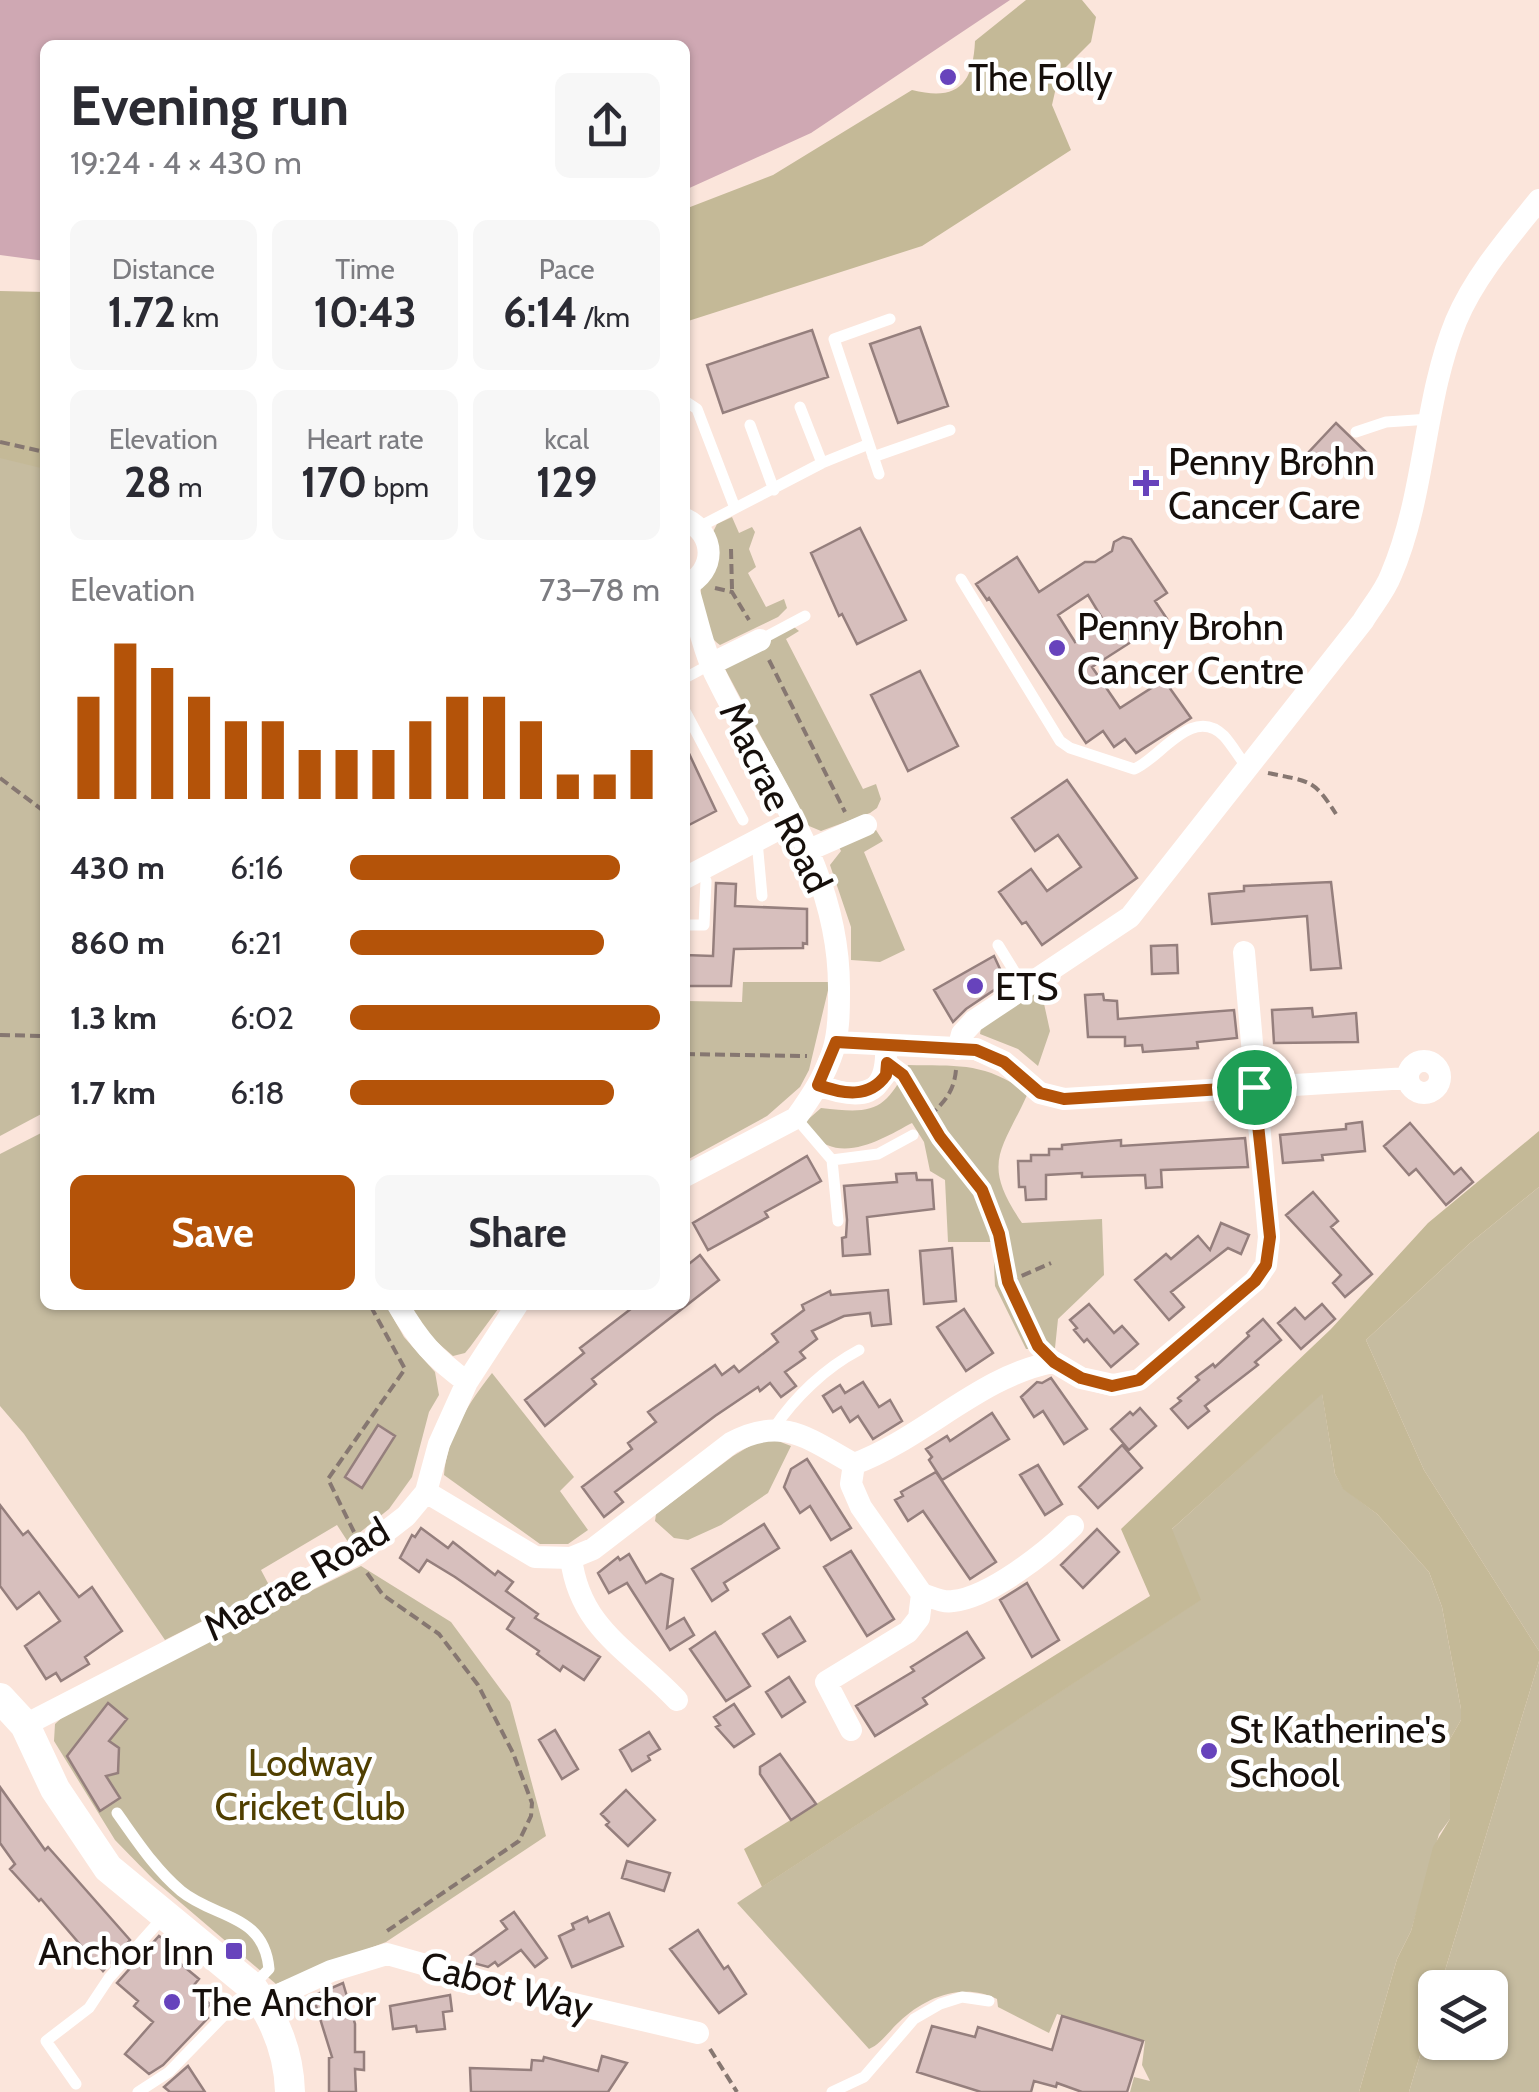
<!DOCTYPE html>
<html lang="en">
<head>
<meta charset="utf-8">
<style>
	:root { --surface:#fff; --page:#f7f7f7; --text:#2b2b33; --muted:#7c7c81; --accent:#b45309 }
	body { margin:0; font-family:Cabin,sans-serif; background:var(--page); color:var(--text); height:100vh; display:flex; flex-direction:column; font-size:38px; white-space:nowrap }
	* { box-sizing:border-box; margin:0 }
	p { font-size:32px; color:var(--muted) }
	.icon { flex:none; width:55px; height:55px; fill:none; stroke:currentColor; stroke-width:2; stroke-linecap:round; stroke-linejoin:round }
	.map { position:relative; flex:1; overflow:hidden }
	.side { position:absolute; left:40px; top:40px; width:650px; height:1270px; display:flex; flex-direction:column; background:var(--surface); border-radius:15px; box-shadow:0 2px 8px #0004 }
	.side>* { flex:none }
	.fabs { position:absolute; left:1418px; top:1970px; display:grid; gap:20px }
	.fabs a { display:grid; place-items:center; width:90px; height:90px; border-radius:15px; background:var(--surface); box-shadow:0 2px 8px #0004; font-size:50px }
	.pin { position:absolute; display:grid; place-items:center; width:85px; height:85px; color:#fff; margin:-42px; border:5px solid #fff; border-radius:50%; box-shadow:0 2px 10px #0007 }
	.round { display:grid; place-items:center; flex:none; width:105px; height:105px; border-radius:15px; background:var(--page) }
	.headline { display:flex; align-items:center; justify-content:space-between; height:170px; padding:0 30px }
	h1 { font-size:55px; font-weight:700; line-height:75px }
	.stats { display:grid; grid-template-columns:repeat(3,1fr); gap:15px; height:170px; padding:10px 30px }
	.stats div { display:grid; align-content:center; border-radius:15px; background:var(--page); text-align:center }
	.stats b { font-size:42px; font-weight:700 }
	.stats small { font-size:28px; font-weight:400 }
	.stats p { font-size:28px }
	.chart { height:280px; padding:20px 30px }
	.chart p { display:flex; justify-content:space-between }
	.chart svg { width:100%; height:180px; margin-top:10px; stroke:var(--accent); stroke-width:6 }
	.action { display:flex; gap:20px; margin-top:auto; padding:20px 30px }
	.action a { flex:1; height:115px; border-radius:15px; background:var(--accent); color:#fff; font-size:40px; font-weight:700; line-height:115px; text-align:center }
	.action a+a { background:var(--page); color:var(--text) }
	ul { padding:0 30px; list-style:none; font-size:32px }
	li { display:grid; grid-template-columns:160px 120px 1fr; align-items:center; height:75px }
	li i { height:25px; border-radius:12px; background:var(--accent) }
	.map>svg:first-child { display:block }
	.green { fill:#c6bca0 }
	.forest { fill:#c4b997 }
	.water { fill:#cfa8b3 }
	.building { fill:#d7bfbd; stroke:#957f7d; stroke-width:2.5; fill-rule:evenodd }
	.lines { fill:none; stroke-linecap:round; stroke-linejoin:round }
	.path { stroke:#867771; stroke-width:4; stroke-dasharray:10 5; stroke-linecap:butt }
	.service { stroke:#fff; stroke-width:11 }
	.minor { stroke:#fff; stroke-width:22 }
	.tertiary { stroke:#fff; stroke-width:30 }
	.route-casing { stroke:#fff; stroke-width:20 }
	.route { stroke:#b45309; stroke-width:12 }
	.poi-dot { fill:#6743bc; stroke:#fff; stroke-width:4 }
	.labels { text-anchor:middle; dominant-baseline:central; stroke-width:9; stroke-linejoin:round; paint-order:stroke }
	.poi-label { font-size:38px; fill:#160f0b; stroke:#fff; text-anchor:start }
	.street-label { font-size:38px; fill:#160f0b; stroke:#fff }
	.park-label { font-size:38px; fill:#503f00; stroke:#fff }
</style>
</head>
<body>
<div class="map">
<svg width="1539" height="2092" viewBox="0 0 1539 2092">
	<rect width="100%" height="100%" fill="#fbe5db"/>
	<path class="green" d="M0 387 45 393V1112L0 1136Z
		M732 517 739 533 752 527 755 532 749 549 756 567 748 573 766 607 784 599 787 608 778 617 720 645C686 621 705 565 713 532L717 524Z
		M794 627 799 631 786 639 863 789 876 784 881 799 877 808 870 813 821 831 809 826 725 669 728 662Z
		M876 830 883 841 864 852 905 950 880 962 851 960V927L830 865 841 851 838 845Z
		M743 982H830L809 1070 800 1087 767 1116 685 1161V1001L742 1002Z
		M1041 990 1050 1031 1038 1066 1018 1049 980 1034 981 1027Z
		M908 1065C959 1066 984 1062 1028 1093 1002 1151 980 1162 1022 1223L1102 1219 1104 1275 1058 1319 1055 1348 1026 1349 995 1286 993 1242H948L945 1180 930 1171 924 1142 912 1123C889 1135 855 1157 827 1145 819 1142 811 1130 804 1123L821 1108C873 1114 885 1112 908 1065Z
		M45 1131V1305H386L404 1337 435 1372 439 1395 429 1412 412 1477 389 1509 348 1542 337 1525 261 1570 270 1587 165 1640 24 1434 0 1406V1154Z
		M1539 1187V1651L1424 1470 1366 1340 1469 1244Z
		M410 1305H501L470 1347 465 1353 453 1356 430 1336Z
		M492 1373 574 1477 560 1491 588 1530 568 1544H540L444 1475C447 1437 469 1402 492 1373Z
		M1322 1393 1335 1474 1343 1488 1377 1514 1429 1572 1442 1607 1461 1709V1720L1450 1739V1819L1439 1834 1411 1931 1397 1959 1359 2092H1130L1134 2077 1150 2081 1142 2065 1145 2041 1057 2014 1049 2033 998 2007 997 1999C963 1982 925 1997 899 2022 889 2031 881 2044 869 2049L737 1903 1200 1600 1171 1530Z
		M758 1441H778L791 1446 768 1493 721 1525 688 1540 674 1538 655 1521 656 1514 733 1456Z
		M361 1566 451 1622 510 1702 546 1836 386 1942 276 1984 154 1880 115 1840 54 1741 55 1724 68 1712Z
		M1539 1661V2092H1409L1435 2005V2042H1490V1988L1440 1987Z"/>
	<path class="forest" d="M1026 0H1082L1096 17 1091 42 1059 74 1052 105 1071 150 922 246 685 322V209L773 175 912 90C956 101 973 86 975 41Z
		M0 291 45 292V469L0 458Z
		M1539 1131V1187L1469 1244 1366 1340 1424 1470 1539 1651V1661L1440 1987 1435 1988V2005L1409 2092H1359L1397 1959 1411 1931 1433 1847 1450 1819V1739L1461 1720V1709L1442 1607 1429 1572 1377 1514 1343 1489 1335 1474 1322 1394 1172 1529 1201 1600 762 1887 744 1849 1150 1596 1121 1529 1331 1329 1428 1223Z"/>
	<path class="water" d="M0 0H1010L811 133 685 190V45H45V261L0 255Z"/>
	<path class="building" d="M920 327 948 406 898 423 870 344Z
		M812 330 828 377 723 413 707 365Z
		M1336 423 1367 453 1354 467 1336 451 1321 466 1307 454Z
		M860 528 906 620 857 644 842 614 839 616 811 553Z
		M1123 537 1131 539 1167 593 1155 601 1167 619 1092 667 1120 708 1164 680 1191 718 1136 753 1125 739 1114 747 1103 731 1086 743 989 598 987 600 976 584 1017 557 1039 592 1085 562H1095L1112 551 1114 542ZM1088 595 1105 623 1075 642 1058 615Z
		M920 671 958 746 908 771 871 695Z
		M685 745 716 811 685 827Z
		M1067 780 1137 878 1042 945 1026 922 1022 924 999 892 1031 869 1047 891 1081 867 1058 835 1035 851 1012 818Z
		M1331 882 1341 968 1311 970 1307 916 1212 924 1209 894 1244 891V886Z
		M716 883 736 884 735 906 807 909V944L803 943V948L734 949 731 986H685V955L713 956Z
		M1177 945 1178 973 1152 974 1151 946Z
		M994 956 1006 982 966 1009 953 1022 934 990Z
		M1103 994 1104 1000 1117 1001 1118 1019 1234 1010 1237 1038 1197 1042 1198 1048 1143 1052 1142 1045 1125 1046V1037H1088L1085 995Z
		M1312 1008 1313 1017 1356 1013 1358 1042 1274 1043 1272 1010Z
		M1362 1122 1365 1151 1322 1155 1323 1160 1283 1163 1280 1135 1346 1129V1124Z
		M1410 1123 1454 1174 1461 1168 1473 1182 1446 1205 1416 1169 1409 1175 1384 1146Z
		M1245 1138 1248 1167 1161 1170 1162 1187 1146 1188 1145 1175 1082 1177V1173L1046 1175V1199L1026 1200 1025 1187H1019L1018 1161H1031V1155H1049V1149H1062V1145L1121 1140V1146Z
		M807 1156 821 1181 765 1212 768 1217 708 1250 693 1223Z
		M916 1173 917 1180H932L934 1209 867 1217 870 1254 843 1256 842 1238 846 1237 847 1220 844 1186 897 1182 896 1174Z
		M1313 1192 1338 1221 1331 1227 1372 1274 1345 1297 1333 1283 1341 1275 1286 1215Z
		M1221 1223 1249 1235 1241 1254 1228 1248 1171 1292 1184 1307 1169 1320 1135 1280 1166 1254 1171 1259 1198 1236 1210 1250Z
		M952 1248 956 1301 924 1304 920 1251Z
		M700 1255 719 1280 592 1379 596 1384 545 1426 525 1400 584 1353 580 1348 636 1305H685V1267Z
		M888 1290 891 1324 872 1326 870 1313 844 1316 812 1331 817 1339 800 1352 805 1358 785 1372 796 1386 781 1397 770 1383 760 1391 758 1387 715 1416 615 1492 623 1502 604 1517 582 1487 632 1449 628 1443 656 1422 648 1412 715 1365 722 1375 734 1366 739 1372 778 1342 772 1334 804 1310 802 1305 830 1291 831 1295Z
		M1089 1304 1114 1333 1122 1326 1138 1344 1111 1367 1087 1339 1084 1342 1074 1330 1077 1328 1070 1320Z
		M1322 1304 1335 1319 1301 1349 1278 1323 1295 1308 1305 1319Z
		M964 1309 993 1353 966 1371 937 1327Z
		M1263 1319 1281 1340 1255 1362 1258 1365 1205 1406 1209 1411 1188 1428 1171 1409 1181 1401 1178 1398 1199 1380 1196 1377 1213 1364 1215 1367 1249 1336 1247 1333Z
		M1051 1378 1087 1429 1064 1444 1043 1411 1034 1417 1021 1397 1037 1382 1042 1383Z
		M863 1382 879 1407 890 1400 902 1421 873 1439 858 1416 850 1422 841 1407 833 1412 823 1396 840 1385 845 1393Z
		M1140 1408 1156 1426 1129 1450 1111 1429 1130 1412 1133 1415Z
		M992 1413 1009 1439 942 1480 929 1460 932 1457 926 1449 947 1436 950 1441Z
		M378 1425 395 1436 362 1488 345 1477Z
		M1122 1445 1142 1468 1098 1508 1079 1487Z
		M807 1459 851 1528 831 1540 810 1506 800 1513 784 1487 791 1469Z
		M1038 1465 1062 1504 1045 1515 1020 1475Z
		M936 1472 996 1562 970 1579 923 1511 908 1521 895 1500 903 1496 901 1492Z
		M0 1505 23 1535 28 1531 79 1597 92 1587 122 1631 85 1657 89 1664 61 1681 56 1673 46 1679 25 1646 60 1621 39 1592 17 1609 0 1586Z
		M764 1524 779 1548 724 1583 728 1590 712 1601 692 1569Z
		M421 1528 448 1548 453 1542 495 1575 498 1571 513 1582 506 1591 538 1614 535 1618 600 1657 584 1680 563 1666 560 1671 537 1654 539 1651 507 1629 514 1618 455 1577 427 1560 419 1572 400 1558 412 1535 415 1537Z
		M1097 1529 1119 1552 1083 1588 1061 1565Z
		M851 1551 894 1619 867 1636 824 1567Z
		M629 1554 646 1583 661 1574 673 1579 667 1628 684 1618 694 1635 670 1650 627 1583 609 1593 598 1573 618 1557 620 1560Z
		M1027 1583 1059 1640 1032 1657 1000 1600Z
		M790 1617 805 1641 778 1657 763 1634Z
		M715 1632 750 1686 726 1701 690 1649Z
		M967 1632 984 1658 923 1698 927 1704 875 1736 856 1706 914 1671 911 1667Z
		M789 1677 805 1702 782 1717 766 1692Z
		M108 1703 127 1719 109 1741 119 1748 118 1773 106 1776 120 1798 100 1811 67 1756Z
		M734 1704 754 1734 734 1747 716 1727 720 1725 714 1717Z
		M555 1730 578 1769 562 1779 539 1740Z
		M649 1732 660 1749 648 1756 650 1760 632 1771 620 1750Z
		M780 1754 816 1804 791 1820 760 1774V1767Z
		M0 1787 45 1850 48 1847 130 1940 103 1971 41 1899 39 1901 10 1869 15 1864 0 1843Z
		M626 1790 655 1820 628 1846 606 1825 609 1822 601 1814Z
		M627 1861 670 1873 664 1891 622 1878Z
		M514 1912 547 1958 535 1967 521 1950 498 1966 495 1962 488 1967 473 1963 468 1957 507 1929 501 1921Z
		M609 1913 623 1946 572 1967 559 1936 574 1929 572 1924 587 1917 589 1922Z
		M698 1930 724 1969 728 1966 746 1994 719 2013 670 1949Z
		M159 1936 176 1948 170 1955 199 1979 194 1985 204 1993 201 1997 210 2004 203 2013 208 2018 163 2065 149 2074 125 2054 153 2022 134 2006 138 2001 117 1983Z
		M343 1983 355 2024V2052H364V2070L355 2069 356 2092H329V2058L332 2057 313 1996Z
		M450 1995 452 2011 443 2012 445 2029 417 2032 416 2026 393 2029 390 2006Z
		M1062 2016 1143 2041 1127 2092H1082L1057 2083 1056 2087 1034 2081 1031 2092H981L917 2072 932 2026 975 2037 978 2027 1052 2050Z
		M602 2056 627 2063 608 2092H471L470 2068 531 2070 532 2060 543 2061 544 2057 598 2071Z
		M188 2066 205 2092H170L164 2087Z"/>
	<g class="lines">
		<path class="path" d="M0 442 45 452
			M731 549 732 589
			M715 588 732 592 749 620
			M769 660 845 812
			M1268 773C1310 782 1313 778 1336 814
			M0 778 45 812
			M0 1035 45 1036
			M685 1054 807 1056
			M903 1075 940 1137 981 1191 995 1219 1008 1282 1037 1345
			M929 1116C945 1102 954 1091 956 1070
			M1008 1282 1051 1263
			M354 1532 328 1479 405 1369 370 1305
			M367 1573 383 1595 439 1634 478 1685 513 1753 532 1803 531 1816 519 1841 387 1931
			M710 2049 737 2092"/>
		<path class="service" d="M685 401 697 409 735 508
			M800 407 822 463
			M750 425 774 490
			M1356 432 1386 422 1430 419
			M873 457 950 430
			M879 474 834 339 890 319
			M699 527 822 463 869 444
			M961 579 1060 741 1070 748 1134 769C1159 760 1192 704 1224 736 1233 746 1239 758 1248 768
			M760 640 805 616
			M685 678 711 664
			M685 711 743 820
			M757 841 762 896
			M685 925H704L706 881 701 870
			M998 945 1024 987
			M796 1118 832 1160 838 1221
			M832 1160 878 1154 913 1135
			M774 1428C795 1397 825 1368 859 1350
			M117 1813C137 1841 155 1869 181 1891 215 1919 264 1913 269 1969L169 2072 138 2092
			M76 2084 46 2041 89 2008 109 1978 165 1915
			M832 2092 864 2077 914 2019 940 2004 962 1997 989 2001"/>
		<path class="minor" d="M685 519C716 534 717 571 685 586
			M711 664 760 640
			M809 850 866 825
			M685 878 794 821
			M836 1042 976 1049 1004 1062 1040 1093 1064 1099 1408 1078
			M958 1049 962 1034 974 1021 1130 917 1363 621C1372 606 1385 591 1391 575 1426 494 1423 402 1456 321 1475 276 1509 237 1539 200
			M1408 1077a16 16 0 1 1 32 0a16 16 0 1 1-32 0Z
			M818 1085C860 1101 888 1098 886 1047
			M685 1176 796 1118C811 1097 825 1076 833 1051 839 1032 839 1010 839 990 840 870 769 784 718 680 703 651 697 617 687 585
			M398 1305C419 1341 434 1358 467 1382
			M426 1492 535 1557 571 1558 593 1549 731 1443C782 1415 809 1439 854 1464 924 1438 981 1375 1054 1362L1081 1378 1113 1385 1139 1380 1255 1281 1266 1265 1269 1237 1244 952
			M571 1558C580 1630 631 1651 677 1700
			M922 1594C932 1597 943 1603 953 1601 990 1597 1047 1552 1073 1526
			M25 1725 357 1554 406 1516 426 1492 439 1444 467 1382 517 1305
			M851 1730 826 1682 908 1632 919 1618 922 1594 861 1507 851 1484 854 1464
			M263 2002 331 1971 387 1954 514 1990 698 2033"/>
		<path class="tertiary" d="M0 1698 25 1725 55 1789 108 1868 251 1986C275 2018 289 2052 290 2092"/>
	</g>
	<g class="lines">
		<defs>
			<path id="route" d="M836 1042 976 1050 1004 1062 1040 1093 1064 1099 1254 1087 1270 1237 1266 1265 1255 1281 1139 1380 1112 1386 1081 1378 1054 1362 1038 1346 1008 1282 999 1234 982 1190 940 1137 903 1075 887 1063 886 1075C869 1099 843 1094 818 1085Z"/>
		</defs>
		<use href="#route" class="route-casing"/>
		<use href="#route" class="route"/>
	</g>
	<g class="poi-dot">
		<circle cx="948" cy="77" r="10"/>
		<path d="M1141 468h10v10h10v10h-10v10h-10v-10h-10v-10h10z"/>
		<circle cx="1057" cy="648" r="10"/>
		<circle cx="975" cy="986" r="10"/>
		<circle cx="1209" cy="1751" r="10"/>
		<rect x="224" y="1941" width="20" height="20" rx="5"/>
		<circle cx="172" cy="2002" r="10"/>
	</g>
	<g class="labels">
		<g class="poi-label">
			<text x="968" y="77">The Folly</text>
			<text x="1168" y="461">Penny Brohn<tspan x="1168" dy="44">Cancer Care</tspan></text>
			<text x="1077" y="626">Penny Brohn<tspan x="1077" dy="44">Cancer Centre</tspan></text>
			<text x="995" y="986">ETS</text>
			<text x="1229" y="1729">St Katherine's<tspan x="1229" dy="44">School</tspan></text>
			<text x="214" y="1951" text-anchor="end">Anchor Inn</text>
			<text x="192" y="2002">The Anchor</text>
		</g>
		<g class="street-label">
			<text transform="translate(776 797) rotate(64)">Macrae Road</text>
			<text transform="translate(296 1579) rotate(-30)">Macrae Road</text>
			<text transform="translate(507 1986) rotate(15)">Cabot Way</text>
		</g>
		<g class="park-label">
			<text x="310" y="1762">Lodway<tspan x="310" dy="44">Cricket Club</tspan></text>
		</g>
	</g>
</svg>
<div class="fabs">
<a><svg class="icon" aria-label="layers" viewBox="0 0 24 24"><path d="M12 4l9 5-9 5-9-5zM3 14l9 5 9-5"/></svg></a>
</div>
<div class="pin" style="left:1254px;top:1087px;background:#1e9e55"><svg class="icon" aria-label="arrive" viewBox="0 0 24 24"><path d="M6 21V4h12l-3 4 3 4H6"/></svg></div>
<section class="side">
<div class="headline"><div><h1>Evening run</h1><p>19:24 · 4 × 430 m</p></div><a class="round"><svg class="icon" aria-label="share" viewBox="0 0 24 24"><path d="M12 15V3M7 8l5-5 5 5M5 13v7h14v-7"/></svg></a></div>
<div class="stats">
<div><p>Distance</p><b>1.72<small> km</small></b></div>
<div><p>Time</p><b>10:43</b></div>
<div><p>Pace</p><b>6:14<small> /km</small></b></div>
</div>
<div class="stats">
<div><p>Elevation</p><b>28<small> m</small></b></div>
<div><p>Heart rate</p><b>170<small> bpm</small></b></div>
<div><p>kcal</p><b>129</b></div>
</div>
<div class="chart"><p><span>Elevation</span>73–78 m</p>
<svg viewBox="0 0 160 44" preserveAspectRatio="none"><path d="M5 44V19M15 44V6M25 44V12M35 44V19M45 44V25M55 44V25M65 44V32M75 44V32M85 44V32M95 44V25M105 44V19M115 44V19M125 44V25M135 44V38M145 44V38M155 44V32"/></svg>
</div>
<ul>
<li><b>430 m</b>6:16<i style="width:87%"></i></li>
<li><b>860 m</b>6:21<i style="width:82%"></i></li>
<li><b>1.3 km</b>6:02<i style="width:100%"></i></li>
<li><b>1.7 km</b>6:18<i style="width:85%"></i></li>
</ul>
<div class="action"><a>Save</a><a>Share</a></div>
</section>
</div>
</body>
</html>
